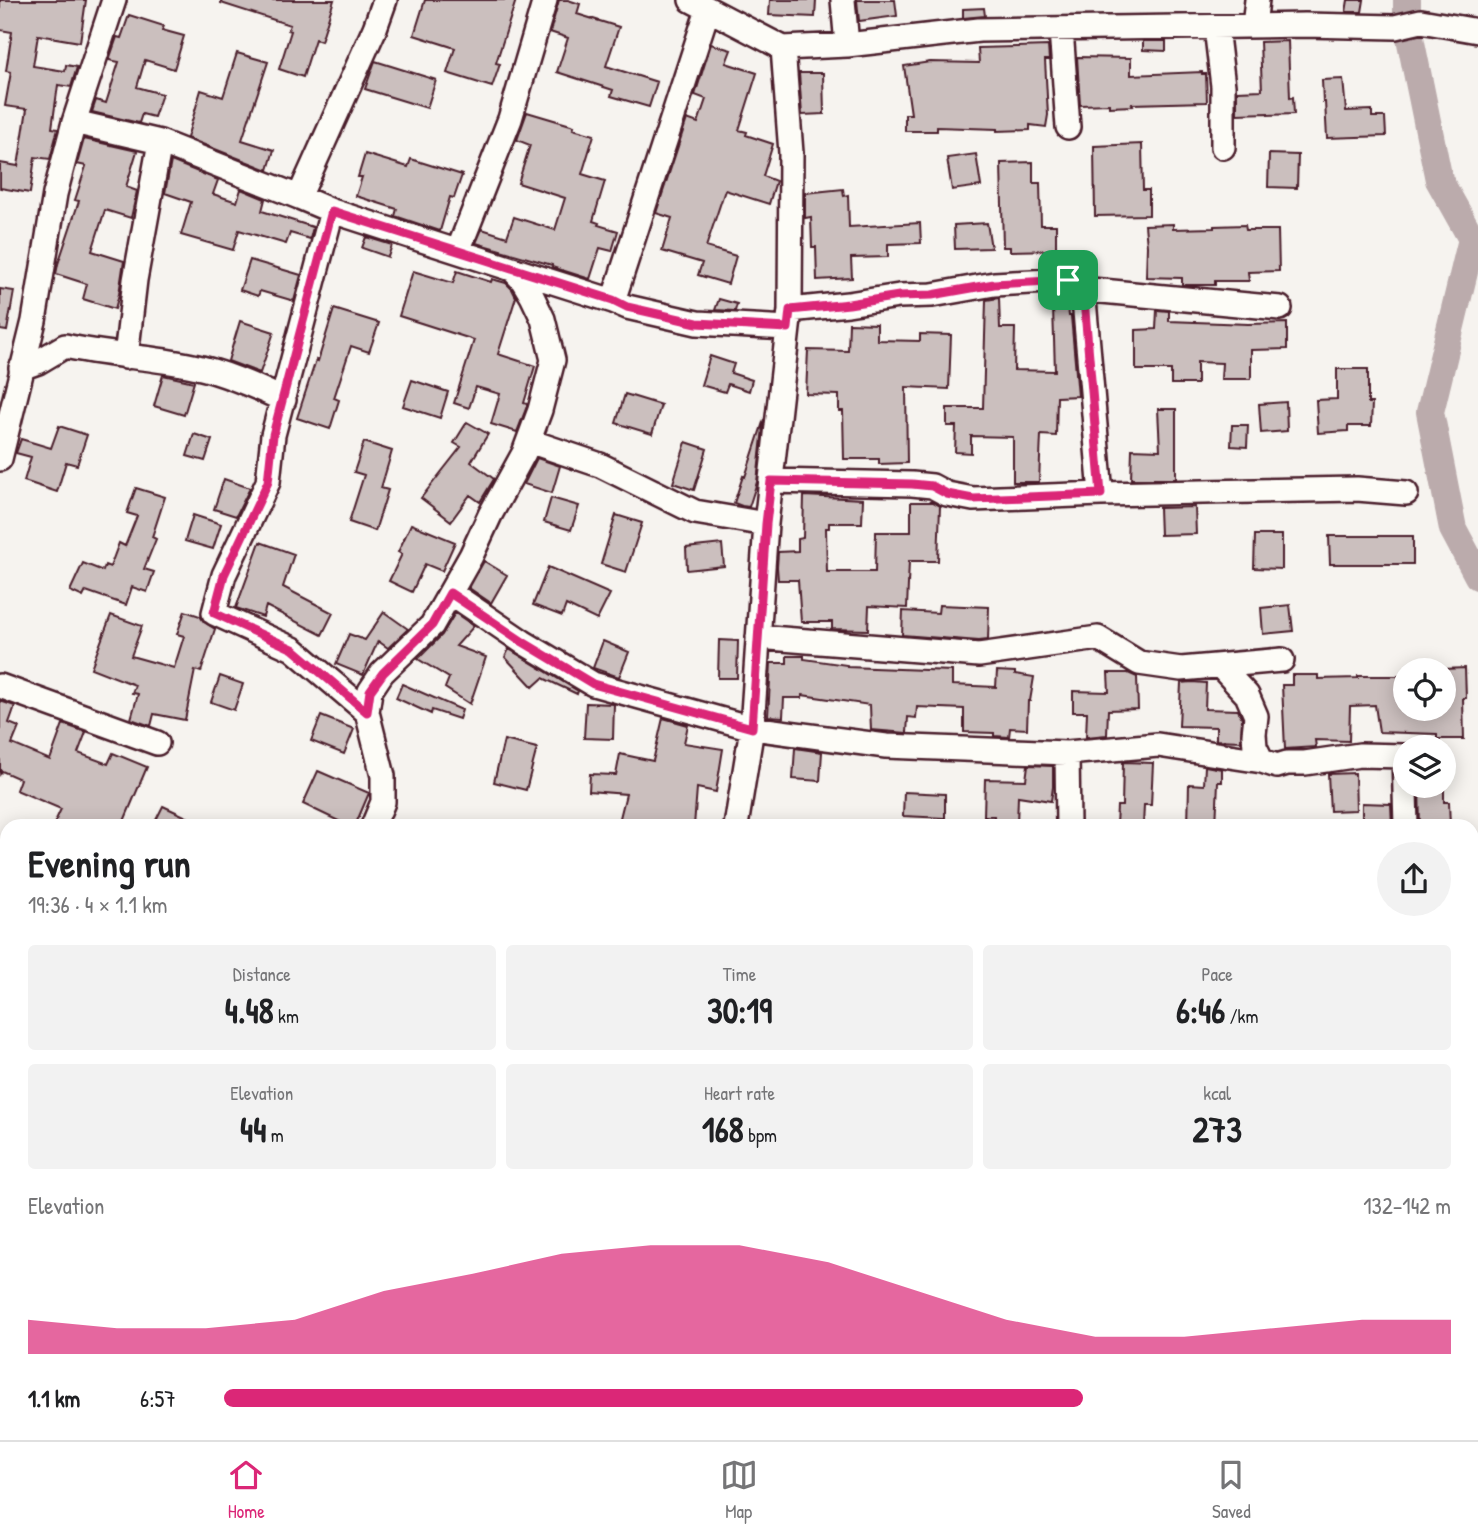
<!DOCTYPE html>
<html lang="en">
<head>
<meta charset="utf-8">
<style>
	:root { --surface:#fff; --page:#f2f2f2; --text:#202124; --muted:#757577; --line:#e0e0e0; --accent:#db2777 }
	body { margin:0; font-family:"Patrick Hand",sans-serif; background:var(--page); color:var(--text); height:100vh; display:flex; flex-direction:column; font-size:26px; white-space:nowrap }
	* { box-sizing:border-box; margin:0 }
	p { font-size:23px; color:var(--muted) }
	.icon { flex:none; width:38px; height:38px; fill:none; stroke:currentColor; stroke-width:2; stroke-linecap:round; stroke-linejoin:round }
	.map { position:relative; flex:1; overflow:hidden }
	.sheet { position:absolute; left:0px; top:819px; width:1479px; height:621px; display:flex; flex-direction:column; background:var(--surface); border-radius:21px 21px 0 0; box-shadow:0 4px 18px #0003 }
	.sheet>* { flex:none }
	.tools { position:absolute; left:1393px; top:658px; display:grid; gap:14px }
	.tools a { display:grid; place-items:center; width:63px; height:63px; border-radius:50%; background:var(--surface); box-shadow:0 4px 18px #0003; font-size:35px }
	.pin { position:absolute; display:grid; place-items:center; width:60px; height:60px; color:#fff; margin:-30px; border-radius:14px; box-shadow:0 4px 10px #0006 }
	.round { display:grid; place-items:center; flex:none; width:74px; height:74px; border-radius:37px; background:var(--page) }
	.headline { display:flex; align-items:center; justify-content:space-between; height:119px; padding:0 28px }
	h1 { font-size:38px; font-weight:700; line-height:52px }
	.stats { display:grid; grid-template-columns:repeat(3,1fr); gap:10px; height:119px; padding:7px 28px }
	.stats div { display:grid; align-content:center; border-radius:7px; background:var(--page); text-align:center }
	.stats b { font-size:35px; font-weight:700 }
	.stats small { font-size:19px; font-weight:400 }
	.stats p { font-size:19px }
	.chart { height:196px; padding:14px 28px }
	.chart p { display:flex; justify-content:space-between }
	.chart svg { width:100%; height:126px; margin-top:7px; fill:var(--accent); opacity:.7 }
	ul { padding:0 28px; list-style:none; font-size:23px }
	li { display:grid; grid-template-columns:112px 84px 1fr; align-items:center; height:52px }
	li i { height:18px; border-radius:9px; background:var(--accent) }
	.tab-bar { display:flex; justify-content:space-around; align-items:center; height:98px; border-top:2px solid var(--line); background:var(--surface); font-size:19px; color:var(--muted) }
	.tab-bar a { display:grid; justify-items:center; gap:4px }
	.tab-bar .selected { color:var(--accent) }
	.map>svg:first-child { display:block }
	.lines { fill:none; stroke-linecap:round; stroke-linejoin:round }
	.river { stroke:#bbabac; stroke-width:28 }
	.building { fill:#cbbfbe; stroke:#4a1f2b; stroke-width:2 }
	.minor-casing { stroke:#4a1f2b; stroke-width:28 }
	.minor { stroke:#fdfcf7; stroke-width:23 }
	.route-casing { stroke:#fff; stroke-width:14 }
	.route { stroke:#db2777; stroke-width:9 }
</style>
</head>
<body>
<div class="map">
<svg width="1478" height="1440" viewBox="0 0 1478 1440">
	<rect width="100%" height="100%" fill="#f6f3ef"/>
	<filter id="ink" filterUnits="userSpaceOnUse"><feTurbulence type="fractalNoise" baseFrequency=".0143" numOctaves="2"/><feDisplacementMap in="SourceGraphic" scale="14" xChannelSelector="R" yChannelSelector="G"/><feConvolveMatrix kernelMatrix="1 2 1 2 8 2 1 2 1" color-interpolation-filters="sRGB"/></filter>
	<g filter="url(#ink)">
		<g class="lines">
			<path class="river" d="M1407 0V23L1439 180 1472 239 1430 412 1453 529 1478 576"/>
		</g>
		<path class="building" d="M0 0H86L80 42 38 35 33 66 65 71 66 65 77 67 71 87 58 85 52 128 58 129 50 159 35 157 30 193 0 188V163L18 166 27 109 5 106 11 72 6 71 12 32 0 30Z
			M221 0H334L321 41 315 39 303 77 279 69 291 31 288 30 290 25 221 3Z
			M425 0H516L496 63 500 64 492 87 447 73 455 48 414 35Z
			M559 0H568L580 4 577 14 619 27 606 66 657 82 649 107 611 96 613 90 557 72 568 38 550 32Z
			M770 0H816L815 17 769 15Z
			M857 0H895L897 16 859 21Z
			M1348 0H1364L1362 12H1346Z
			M984 8 985 16 963 18V9Z
			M129 15 164 26 162 30 184 36 174 69 145 60 137 87 162 94 154 117 142 114 139 123 92 112 96 100 106 103 119 62 109 60 117 37 121 38Z
			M1143 41H1166V51L1143 50Z
			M1288 41 1290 98 1293 97 1294 114 1268 115V113L1237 114V91L1262 90 1260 42Z
			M711 44 731 50 726 63 757 73 739 130 747 132 746 135 773 144 763 176 776 181 769 204 725 190 706 247 736 256 728 284 698 275 702 263 662 251 672 218 656 213 687 119 698 123 706 99 695 95Z
			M1048 46 1049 60H1045L1048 115 1046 127 1030 125V130L997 131V129L937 127V131H905V114H911L904 66 930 62 979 63 978 48Z
			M237 53 268 62 242 140 274 150 268 170 187 138 201 90 223 97Z
			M1077 57 1131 58V75L1202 72V74H1206L1207 102 1132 104 1133 106 1109 107V104L1080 105Z
			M375 61 436 80 427 108 365 89Z
			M799 73H823L824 114 802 115Z
			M1343 79 1346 111 1372 110V117H1385L1386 136 1327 138 1325 102H1323L1322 80Z
			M527 112 574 126 573 129 594 135 582 174 605 181 593 221 599 223 598 225 618 231 612 251 600 248 590 279 552 267V265L476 243 482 229 507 237 514 217 555 230 565 198 518 183 530 145 517 140Z
			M84 139 137 151 126 187 137 191 131 218 105 210 92 251 124 261 119 294 115 309 83 299 87 284 56 274 58 264 79 201 75 200 86 166 77 164Z
			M1142 144 1143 190H1149V215L1095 216 1094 146Z
			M365 154 408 167 411 159 462 175 454 198 450 197 440 231 395 216 397 209 356 196 362 177H358Z
			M976 154 981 186 952 190 947 158Z
			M1269 154 1298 155 1297 188 1268 187Z
			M171 161 218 180 213 194 237 202 241 189 265 199 262 211 313 227 310 239 290 233 286 244 239 230 233 250 181 235 191 202 165 193Z
			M1033 162V183H1040L1041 225H1056V250L1010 251V247H1003L1001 163Z
			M843 189 844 196 848 195 849 227 920 223 921 243 888 244V257L851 258 852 278 817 280 816 247H812L811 217 805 218V193Z
			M987 223 991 248 955 249 954 225Z
			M1173 224V229L1214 228V226L1245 225 1246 230H1278L1279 271 1248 272 1249 281H1215V285H1182V278L1146 277 1147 246 1145 225Z
			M366 237 392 245 388 257 362 248Z
			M250 260 301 275 294 301 260 291 258 296 240 290Z
			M413 271 453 283 457 271 491 282 492 279 506 283 512 289 516 297 498 354 535 366 524 403 527 404V406L517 432 491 424 500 394 476 387 469 408 454 403 474 340 399 316Z
			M0 289 14 291 7 331 0 330Z
			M999 298 1000 328H1015L1014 370 1055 371 1053 307H1068L1069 316H1071L1078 396 1057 397 1056 436 1041 435 1039 482H1013V437L971 436V453L955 452 956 426H947V408H983L986 300Z
			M719 299 737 304 735 311 715 310Z
			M334 309 379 323 369 352 351 346 334 398 339 400 330 429 297 418 316 360 318 361Z
			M1157 310 1169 311V321L1248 324 1287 323V349L1251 350V379H1221L1222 363 1197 362V384H1171V370H1136V330L1156 329Z
			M240 321 274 332 260 373 228 361Z
			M849 323 877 324V340L920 341V334L951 335 949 389 906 387 907 463 879 464V459H844L843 411H839V395L806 394 808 350 848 351Z
			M710 356 734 364 731 373 752 380 749 391 728 384 725 392 701 385Z
			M1337 369H1368V403H1372L1371 426H1348V431L1318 433 1316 400 1337 399Z
			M163 375 194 382 184 415 154 406Z
			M412 380 448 392 440 418 403 406Z
			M625 394 661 405 652 434 616 423Z
			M1286 402 1287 431 1261 433 1259 404Z
			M1158 409H1176V479H1131L1132 449 1160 450Z
			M764 419 757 482 749 507 742 506 734 503 743 476 745 477Z
			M467 422 488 434 471 462 494 479 480 502 470 495 451 521 421 498 461 447 454 443Z
			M1232 425H1248L1247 447 1231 446Z
			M59 426 87 435 77 465 66 462 57 492 24 481 31 457 16 453 21 439 51 448Z
			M194 434 212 440 205 461 187 456Z
			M364 442 392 451 381 488 388 490 375 531 349 522 364 475 354 472Z
			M686 442 707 449 694 490 673 483Z
			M537 458 560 466 552 493 524 484Z
			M224 479 250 488 236 516 214 509Z
			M136 488 165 497 152 537 156 539 144 569 154 572 147 592 132 587 126 605 86 591 83 597 70 591 83 563 103 571 105 565 110 567 119 543 125 546 137 516 127 513Z
			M804 496 863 499 862 523H829V528H826L827 572H875L876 532H911V502H933L940 506 938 561H909L907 608 869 606 868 630 832 629V622H801L798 580H778L777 567 778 552 798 551V539L803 538Z
			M551 498 579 506 571 530 544 522Z
			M1195 507 1196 534 1160 535 1159 508Z
			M193 515 221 524 213 549 185 541Z
			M616 515 642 523 626 572 601 564Z
			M411 524 455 542 442 571 425 564 412 592 389 581 402 554 398 552Z
			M1255 535H1282V569L1254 568Z
			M1329 536H1413V564H1330Z
			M260 542 294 554 283 587 333 613 322 635 266 606 263 617 236 608Z
			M722 544 724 566 687 570 686 548Z
			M484 561 507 575 491 603 469 588Z
			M548 567 610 594 597 620 566 605 562 616 533 605Z
			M939 605 989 607 988 640 979 641 902 635 903 611 938 613Z
			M1290 605 1293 631 1263 634 1261 608Z
			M185 611 200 616 204 622 215 629 201 672 195 670 185 720 154 714 151 726 131 719 138 694 132 693 135 685 91 668 111 615 142 626 131 656 174 668 184 636 177 634Z
			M384 612 408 629 388 648 378 641 363 675 336 664 349 634 365 640Z
			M455 613 474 626 456 646 486 657 470 704 445 688 449 678 418 659 442 635Z
			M719 640 738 641 737 678H718Z
			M603 641 629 652 619 677 593 668Z
			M509 649 578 691 577 694 543 678 533 687 505 657Z
			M787 656H804V659L847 665V667L952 671V685L996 687 997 671 1015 672V674L1034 677 1030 701H1028L1027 729 1010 728 1009 737 994 736V733L964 732V709L917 707 916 718 908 717 907 733 871 730 870 705 802 695V698H784L783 717 768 716 771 663H787Z
			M1465 668 1466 698H1463L1464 739H1437V734L1379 732 1375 705 1350 706 1349 741 1315 740 1316 747 1285 749 1282 685H1292V675H1318V679L1358 678V676H1405V709H1444V669Z
			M1108 673H1128L1137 677 1138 709 1108 710 1107 735 1086 737 1087 712H1073V691L1109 692Z
			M220 676 243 684 234 710 211 702Z
			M1192 682 1206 683 1205 709 1238 710 1242 718 1241 741 1216 740V727L1179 726 1181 683Z
			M402 684 462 710 459 719 432 710 431 714 396 698Z
			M0 701 15 706 9 723 19 727 12 744 50 760 63 724 86 732 78 753 108 764 113 753 147 767 122 826H53L61 809 16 790 20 779 2 771 0 774Z
			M586 703 614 704 613 739 584 738Z
			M321 716 354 729 344 754 311 741Z
			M663 718 688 725 684 743 723 749 716 792 697 788 694 826H618L626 794 589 791 590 774 616 775 620 754 653 761Z
			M504 740 537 748 526 790 494 782Z
			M795 748 822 752 820 781 793 779Z
			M1123 762 1153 763 1151 805H1144L1143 826H1116L1117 806H1122Z
			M1028 765 1053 766V787L1051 801 1018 796 1017 825 994 824V816H984L985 779 1026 780Z
			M1205 766 1222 769V782H1218L1216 826H1188L1189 784 1204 785Z
			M318 771 369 793 355 826H349L303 804Z
			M1355 773 1356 810 1330 811 1328 774Z
			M1419 786H1444V802H1449L1450 826H1420Z
			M904 792 945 794V818L903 816Z
			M1362 803 1391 804 1392 826H1362Z
			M163 806 206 826H153Z"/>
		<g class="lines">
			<defs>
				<path id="minor" d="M691 0 783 48 791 153 790 310 766 524 752 728 736 826
					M843 0 847 45
					M1254 26 1257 0
					M1216 27 1223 86V147
					M1061 29 1068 127
					M783 48 847 45 979 30 1305 25 1395 27 1421 21 1478 31
					M74 122 160 142 299 197
					M332 211 273 435 268 482 224 575 214 613 293 649 367 712
					M458 251 510 119 545 0
					M512 269 613 301 627 307 697 323 788 328
					M1081 289 1280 308
					M613 301 708 9
					M790 310 848 304 899 296 932 295 994 284 1068 280 1081 289 1084 300 1101 494
					M126 357 135 280 160 142
					M21 368 38 362 65 346C106 355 147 357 188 365 221 371 253 385 284 400
					M529 441 600 465 695 512 766 524
					M0 459 34 321 55 194 74 122 114 0
					M771 481 912 484 932 486 947 494 973 499 1101 494 1357 489 1406 493
					M451 593 523 642 593 684 752 728 886 746 1067 753 1158 745 1262 761
					M758 637 979 655 1098 638 1139 663 1181 669 1282 660
					M1220 666 1247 695 1256 716 1254 734 1255 747 1262 761 1277 766 1287 763H1305L1360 755 1404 756 1406 826
					M0 686 157 743
					M1067 753 1068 826
					M373 826 383 802V776L367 712 370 691 382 673 432 625 471 556 490 515 524 453 540 410 553 360 543 319 532 296 523 281 512 269 332 211 299 197 375 28 385 0
					M0 857 7 860
					M0 993 7 980
					M74 1440 77 1433
					M595 1440 597 1433"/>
			</defs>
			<use href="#minor" class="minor-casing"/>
			<use href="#minor" class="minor"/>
		</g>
	</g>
	<g class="lines" filter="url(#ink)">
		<defs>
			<path id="route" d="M332 211 613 300 627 307 697 323 788 328 790 310 849 304 899 296 932 295 994 284 1068 280 1081 289 1084 300 1101 494 973 499 947 494 932 486 912 484 771 481 766 524 752 728 593 684 523 642 450 593 432 625 383 673 370 691 367 712 293 649 214 613 224 575 268 482 273 435Z"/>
		</defs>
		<use href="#route" class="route-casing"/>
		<use href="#route" class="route"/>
	</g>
</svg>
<div class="tools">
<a><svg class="icon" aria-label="locate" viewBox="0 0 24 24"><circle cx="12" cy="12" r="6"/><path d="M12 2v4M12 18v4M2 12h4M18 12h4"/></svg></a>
<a><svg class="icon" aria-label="layers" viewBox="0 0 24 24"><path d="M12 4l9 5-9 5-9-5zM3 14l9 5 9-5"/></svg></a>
</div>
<div class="pin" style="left:1068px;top:280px;background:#1e9e55"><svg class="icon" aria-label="arrive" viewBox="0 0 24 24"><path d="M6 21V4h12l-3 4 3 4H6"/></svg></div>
<section class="sheet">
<div class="headline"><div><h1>Evening run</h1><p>19:36 · 4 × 1.1 km</p></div><a class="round"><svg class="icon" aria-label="share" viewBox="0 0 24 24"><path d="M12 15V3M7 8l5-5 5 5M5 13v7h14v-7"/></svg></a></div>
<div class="stats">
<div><p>Distance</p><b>4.48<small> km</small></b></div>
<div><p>Time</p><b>30:19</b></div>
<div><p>Pace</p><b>6:46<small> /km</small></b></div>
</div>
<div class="stats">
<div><p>Elevation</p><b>44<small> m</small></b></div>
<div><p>Heart rate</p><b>168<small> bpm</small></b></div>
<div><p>kcal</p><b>273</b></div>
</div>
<div class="chart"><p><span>Elevation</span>132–142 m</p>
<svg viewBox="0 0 160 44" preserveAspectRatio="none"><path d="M0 44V32L10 35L20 35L30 32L40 22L50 16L60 9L70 6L80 6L90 12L100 22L110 32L120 38L130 38L140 35L150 32L160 32V44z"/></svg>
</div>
<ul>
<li><b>1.1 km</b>6:57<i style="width:70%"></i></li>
</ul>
</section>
</div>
<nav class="tab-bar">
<a class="selected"><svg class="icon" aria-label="home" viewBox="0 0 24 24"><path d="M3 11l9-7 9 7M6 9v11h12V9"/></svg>Home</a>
<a><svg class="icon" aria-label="map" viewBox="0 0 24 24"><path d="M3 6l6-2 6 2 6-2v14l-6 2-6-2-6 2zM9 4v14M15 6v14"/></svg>Map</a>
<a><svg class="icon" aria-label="saved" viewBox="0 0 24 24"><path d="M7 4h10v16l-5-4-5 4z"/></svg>Saved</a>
</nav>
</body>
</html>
